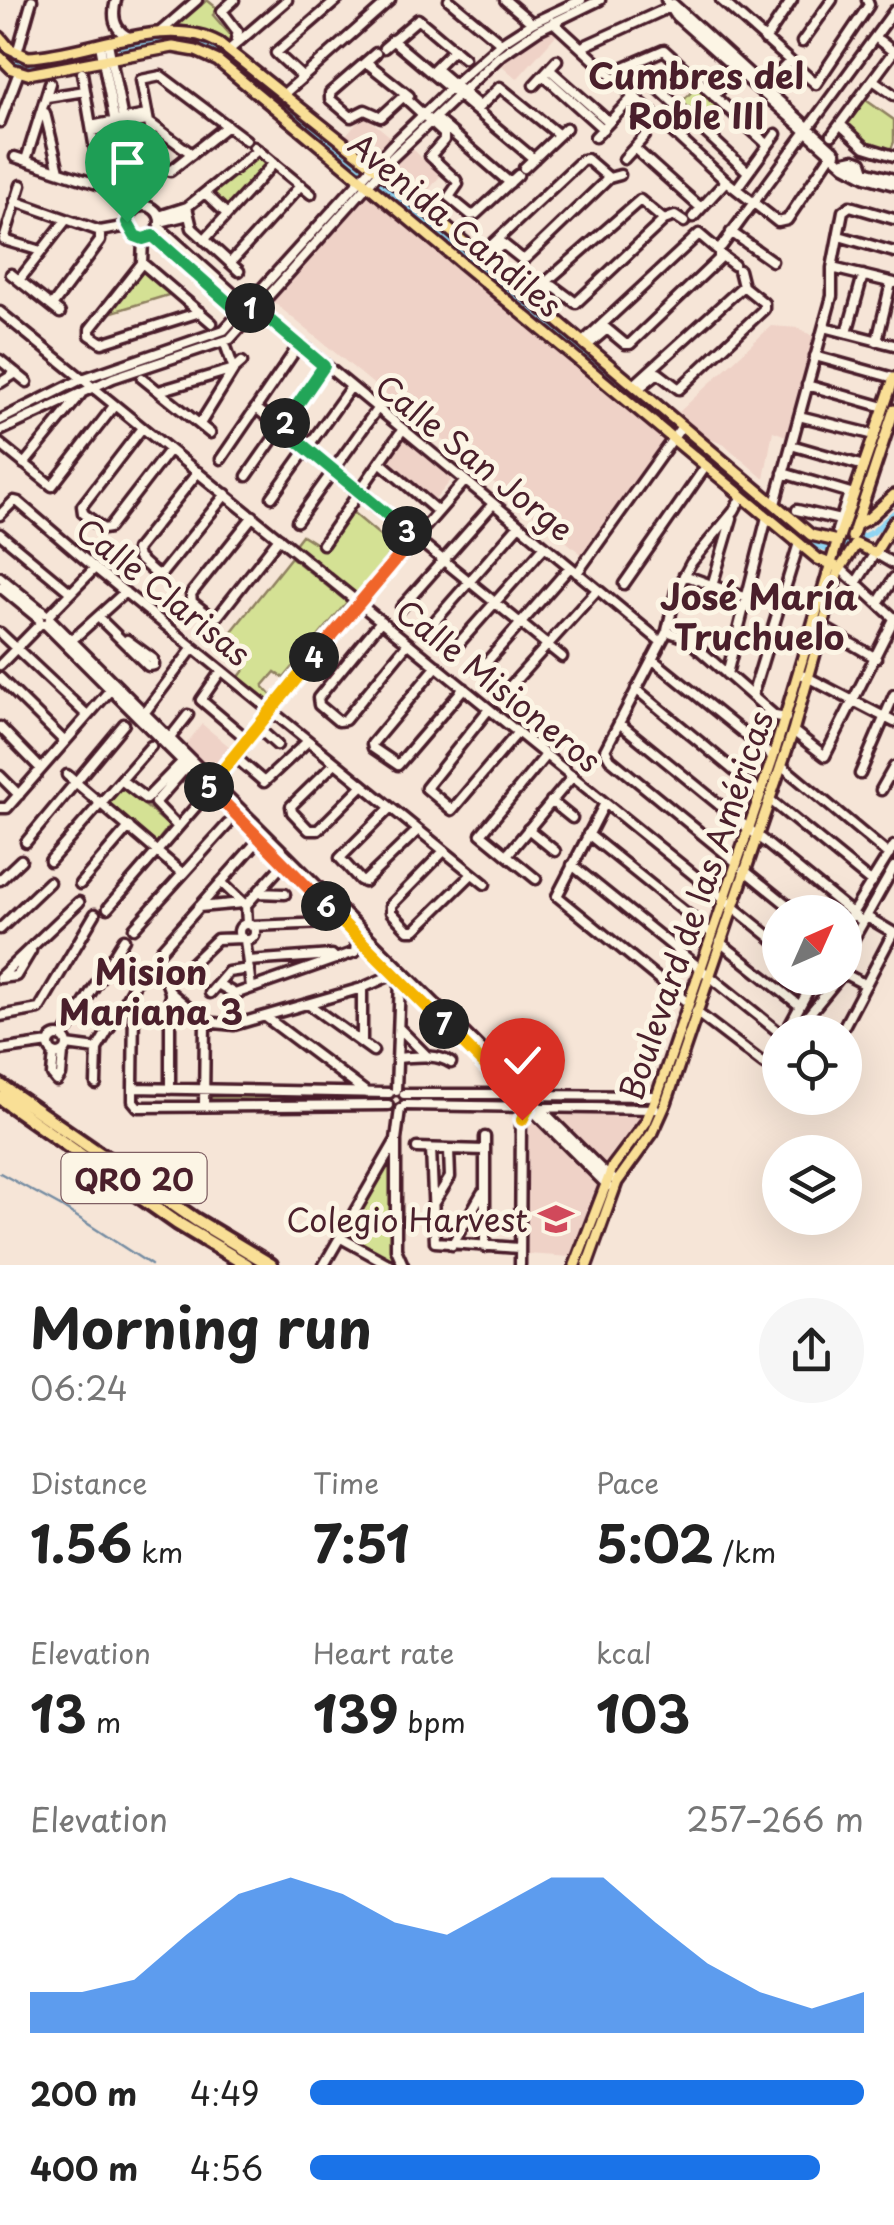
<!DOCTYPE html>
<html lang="en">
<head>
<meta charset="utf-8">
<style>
	:root { --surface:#fff; --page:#f6f6f6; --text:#222; --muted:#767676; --accent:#1a73e8 }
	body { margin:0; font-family:"Playpen Sans",sans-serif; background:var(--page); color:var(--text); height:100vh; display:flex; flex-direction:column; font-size:38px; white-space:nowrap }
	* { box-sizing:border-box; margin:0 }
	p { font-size:32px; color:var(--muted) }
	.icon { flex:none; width:55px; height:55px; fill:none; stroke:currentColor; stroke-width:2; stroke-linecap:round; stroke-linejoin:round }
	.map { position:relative; height:1265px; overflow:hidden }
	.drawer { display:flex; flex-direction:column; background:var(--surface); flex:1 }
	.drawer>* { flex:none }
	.needle { width:65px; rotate:45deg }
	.fabs { position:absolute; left:762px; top:895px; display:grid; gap:20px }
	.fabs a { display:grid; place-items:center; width:100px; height:100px; border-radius:50%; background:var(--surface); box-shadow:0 10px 40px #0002; font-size:50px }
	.pin { position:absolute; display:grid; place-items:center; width:85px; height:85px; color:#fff; margin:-102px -42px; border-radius:50% 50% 50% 0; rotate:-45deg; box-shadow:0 0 10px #0007 }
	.pin .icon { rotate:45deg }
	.km { position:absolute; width:50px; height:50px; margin:-25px; border-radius:50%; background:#222; color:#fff; font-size:28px; line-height:50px; text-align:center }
	.round { display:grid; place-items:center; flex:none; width:105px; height:105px; border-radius:52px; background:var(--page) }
	.summary { display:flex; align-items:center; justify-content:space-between; height:170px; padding:0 30px }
	h1 { font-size:55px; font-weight:700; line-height:75px }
	.metrics { display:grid; grid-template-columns:repeat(3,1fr); gap:15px; height:170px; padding:10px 30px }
	.metrics div { display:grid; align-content:center }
	.metrics b { font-size:50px; font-weight:700 }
	.metrics small { font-size:28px; font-weight:400 }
	.metrics p { font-size:28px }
	.chart { height:280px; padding:20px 30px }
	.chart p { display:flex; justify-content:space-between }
	.chart svg { width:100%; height:180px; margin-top:10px; fill:var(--accent); opacity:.7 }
	ul { padding:0 30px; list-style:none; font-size:32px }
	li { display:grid; grid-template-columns:160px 120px 1fr; align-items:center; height:75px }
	li i { height:25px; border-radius:12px; background:var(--accent) }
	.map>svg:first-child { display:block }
	.built { fill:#efd2c7 }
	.green { fill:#d4e194; stroke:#8f8060; stroke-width:2.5 }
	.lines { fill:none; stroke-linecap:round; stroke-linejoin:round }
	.stream { stroke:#748ca2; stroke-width:2.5 }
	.canal { stroke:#90d5f2; stroke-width:6 }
	.minor-casing { stroke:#4a1f2b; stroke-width:15 }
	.major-casing { stroke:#4a1f2b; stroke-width:16 }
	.highway-casing { stroke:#4a1f2b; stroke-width:19 }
	.minor { stroke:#fcf5e5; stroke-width:8 }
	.major { stroke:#f9df96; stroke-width:9 }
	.highway { stroke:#f9df96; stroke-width:11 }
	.split-1-casing { stroke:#fff; stroke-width:20 }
	.split-2-casing { stroke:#fff; stroke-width:20 }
	.split-3-casing { stroke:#fff; stroke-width:20 }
	.split-4-casing { stroke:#fff; stroke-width:20 }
	.split-5-casing { stroke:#fff; stroke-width:20 }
	.split-6-casing { stroke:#fff; stroke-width:20 }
	.split-7-casing { stroke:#fff; stroke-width:20 }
	.split-8-casing { stroke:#fff; stroke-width:20 }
	.split-1 { stroke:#22a559; stroke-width:12 }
	.split-2 { stroke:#22a559; stroke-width:12 }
	.split-3 { stroke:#22a559; stroke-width:12 }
	.split-4 { stroke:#f0652b; stroke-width:12 }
	.split-5 { stroke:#f5b400; stroke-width:12 }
	.split-6 { stroke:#f0652b; stroke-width:12 }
	.split-7 { stroke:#f5b400; stroke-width:12 }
	.split-8 { stroke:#f5b400; stroke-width:12 }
	.labels { text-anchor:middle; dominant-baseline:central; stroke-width:10; stroke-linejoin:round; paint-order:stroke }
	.shield { fill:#fcf5e5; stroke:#7f5f63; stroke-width:2.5 }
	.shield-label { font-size:30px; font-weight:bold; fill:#4a1f2b }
	.street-label { font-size:32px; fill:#4a1f2b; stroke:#fcf5e5 }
	.poi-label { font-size:32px; fill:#4a1f2b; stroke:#fcf5e5; text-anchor:end }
	.neighbourhood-label { font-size:35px; font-weight:bold; fill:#4a1f2b; stroke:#fcf5e5 }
</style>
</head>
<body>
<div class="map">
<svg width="894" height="1265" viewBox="0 0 894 1265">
	<rect width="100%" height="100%" fill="#f6e5d7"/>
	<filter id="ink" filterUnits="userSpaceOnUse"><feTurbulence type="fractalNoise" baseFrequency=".01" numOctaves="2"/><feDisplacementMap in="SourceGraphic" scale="20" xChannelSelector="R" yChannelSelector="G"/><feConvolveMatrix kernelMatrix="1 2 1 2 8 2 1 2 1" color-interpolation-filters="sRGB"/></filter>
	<g filter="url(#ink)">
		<path class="built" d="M552 28 557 34 517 79 499 63Z
			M364 115 392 138 375 157 369 156 345 136Z
			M409 145 440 176 421 200 386 172Z
			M374 196 667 441 585 557 272 301 362 198Z
			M771 326 799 328 814 337 786 436 773 431 764 479 725 445 707 438 679 412Z
			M402 436 454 477 433 502 385 461Z
			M202 724 230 747 210 772 183 748Z
			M554 1113 644 1114 611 1154 606 1169Z
			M529 1116 598 1184 571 1257 527 1254Z"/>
		<path class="green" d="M207 0 218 9 213 15 233 38 229 43 204 30 178 25Z
			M698 85 725 110 706 130 679 105Z
			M863 98 894 120V142L890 151 868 146 844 123Z
			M257 155 266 164 228 208 213 192Z
			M145 269 175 293 109 313Z
			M351 511 395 548 357 595 295 544 302 535 323 548Z
			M291 557 347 602 284 678 275 672 263 686 273 697 268 702 239 677 247 666 221 645Z
			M123 787 169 826 156 843 109 803Z
			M205 1090 381 1096V1105L205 1098Z
			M391 1156 394 1157 396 1242 402 1265H393L342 1238Z"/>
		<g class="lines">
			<path class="stream" d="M0 1173 62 1207 151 1265"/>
			<path class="canal" d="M121 48C155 42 181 36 215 50L361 168
				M0 51C28 76 55 61 87 54
				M380 183 675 427
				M688 439 813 544 828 550
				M862 537 873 532 894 513
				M841 545 848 543"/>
			<defs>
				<path id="minor" d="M116 0C112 15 113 30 129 37
					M234 0 222 11 238 32 236 39
					M449 0 501 43
					M505 0 532 23
					M666 0 676 16 845 166 866 177 894 185
					M721 0 816 84 869 5 867 0
					M673 4 836 153
					M553 22 726 181 778 222 787 220 834 150
					M159 33 197 0
					M392 40 534 159
					M765 40 792 0
					M880 41 894 52
					M802 42 832 0
					M108 43 140 207
					M100 45 132 211
					M582 47 670 7
					M384 48 418 19 464 58
					M229 50 287 0
					M17 53 32 0
					M376 53 330 93V99L351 117 365 110 381 117 406 94
					M366 62 409 96
					M632 64 748 172
					M435 68 477 104
					M622 68 664 50 768 145
					M549 69 609 122
					M432 71 454 49
					M82 73 101 185
					M543 75 603 129
					M301 76 276 53 337 0
					M873 80 894 95
					M534 85 557 60
					M764 88 789 62
					M285 93 390 0
					M714 96 738 70
					M47 97 85 91
					M404 97 444 134V140L430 156 456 180 458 184 449 197 471 215 476 214 518 175
					M476 110 500 87 559 135
					M45 113 59 171
					M435 118 510 183
					M0 122 19 72
					M841 125 865 147 894 156
					M91 126 146 115
					M227 126 170 171 157 165 141 80 161 76 246 140
					M92 131 147 121 192 154
					M832 135 894 51
					M595 137 635 95
					M254 147 311 194
					M634 148 701 208
					M15 157 115 190
					M624 159 645 136
					M26 160 50 83
					M845 161 854 159 862 162 865 171
					M847 162 865 171 894 179
					M524 168 566 128
					M21 185 4 240 41 251
					M739 185 776 134
					M205 193 227 214
					M15 201 100 231
					M128 222a16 16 0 1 1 32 0a16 16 0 1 1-32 0Z
					M187 207 192 228 239 271
					M159 216 187 207 258 150
					M693 217 726 181
					M664 220 675 216 684 222
					M160 222 188 215
					M159 227 248 307
					M100 231 128 226
					M731 232 772 261
					M153 236 243 316
					M839 236 894 252
					M143 239 142 263 90 329V335L102 343 200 312
					M204 240 274 163
					M722 246 894 11
					M721 255 734 265
					M480 256 582 160 587 159 609 178
					M485 259 503 244 522 259 526 258 609 178 620 175
					M142 263 212 323
					M230 263 301 185
					M832 268 894 283
					M739 270 743 286
					M11 274 60 313
					M20 279 66 220
					M529 297 640 200 664 220 576 303 553 286 535 301
					M52 306 100 241V231
					M255 307 660 641
					M0 312 780 945
					M824 327 894 345
					M847 333 863 275
					M224 341 234 369
					M877 341 891 283
					M583 342 699 234 719 251V259L630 344H625L607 329 587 346
					M815 356 894 378
					M0 360 27 382
					M142 378 210 433
					M0 383 16 373
					M634 385 743 286 764 303V309L679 389 658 373 638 389
					M807 385 884 407
					M159 391 234 369
					M256 408 562 657
					M799 416 875 435
					M0 420 82 379 224 330 392 145 460 79 501 43 532 23 581 0
					M200 424 234 369 242 362
					M142 428 82 506 83 513 103 529 109 528 169 450
					M0 431 113 378 230 339 392 158 467 87 501 55 538 30 600 0
					M0 444 52 486 114 406
					M791 445 864 466
					M221 459 299 345
					M380 462 437 511
					M24 464 81 394
					M198 472 136 550 138 558 156 574 163 572 226 494
					M783 473 854 494
					M247 476 324 366
					M272 497 350 388
					M775 504 832 296V268L843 211 850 206 894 219
					M797 510 840 520
					M0 515 14 501 18 502 95 568 485 884
					M253 516 191 594 192 602 211 617 218 616 279 538
					M297 521 377 409
					M837 530 849 493
					M0 534 70 592
					M323 544 403 429
					M840 568 894 618
					M577 573 682 426
					M684 575 747 598
					M0 577 44 613
					M856 583 875 553 894 564
					M624 584 706 466
					M712 586 732 518
					M0 587 39 619
					M878 603 894 578
					M401 608 493 504
					M49 615 95 568
					M98 617 148 666 154 665
					M50 619 602 1170 617 1182
					M381 621 318 698 319 705 338 721 345 720 408 643
					M45 624 608 1186
					M821 626 876 658
					M427 630 519 525
					M667 631 686 638 775 716 786 718
					M0 633 87 715
					M72 640 125 592
					M127 640 153 659 154 665
					M452 651 545 546
					M652 659 773 757
					M0 665 41 623
					M437 666 372 744 373 748 398 765 464 688
					M221 671 201 700 248 740
					M479 671 570 567
					M727 674 767 517
					M805 676 894 722
					M0 678 64 741
					M636 689 761 793
					M504 693 597 590
					M752 696 799 543
					M489 709 426 788 452 810 518 732
					M145 712 193 648
					M619 723 863 922
					M0 727 41 769
					M257 727 277 745
					M793 731 825 756 894 619
					M170 738 188 715
					M234 756 264 782 308 741
					M335 763 291 806 292 812 309 830H318L363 785
					M781 765 889 855
					M860 774 894 695
					M67 775 182 873
					M0 776 19 795
					M121 780 146 799 185 759
					M212 785 359 603 465 481
					M881 790 894 767
					M769 799 872 883
					M551 801 572 818
					M605 803 557 896 688 1003
					M0 808H7L111 689
					M390 808 340 858 360 880 364 882 418 830
					M177 826 155 803 189 764
					M528 829 555 851
					M588 834 711 933
					M26 842 124 724
					M444 851 391 905V912L408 930H415L472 874
					M507 855 573 776
					M50 861 151 746
					M736 862 610 759 605 750 667 631 676 591 691 563 734 511 742 496
					M572 865 780 1033
					M744 870 796 912
					M536 879 481 834 546 755
					M0 880 21 860
					M221 882 243 903
					M80 884 129 827
					M257 893 285 894
					M199 907 243 903
					M108 908 205 796
					M867 917 894 933
					M247 924 246 905 287 860
					M239 932a8 8 0 1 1 16 0a8 8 0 1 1-16 0Z
					M845 925 894 846
					M252 926 327 923
					M134 928 228 824
					M0 929 49 882
					M245 940 251 987
					M720 942 800 1006
					M161 950 255 844
					M845 954 894 867
					M248 961 332 955 336 959
					M186 969 217 939 242 938
					M845 974 866 985
					M0 977 79 902
					M0 978 16 976 31 951
					M218 984 235 994 355 952 356 944
					M362 988V1042
					M210 993 228 972 249 969
					M130 995 134 1005 133 1088
					M308 1004 373 1051
					M696 1012 764 1064 776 1056 780 1046
					M0 1016 39 1009 95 914
					M267 1018 367 1093
					M399 1028 428 1057
					M786 1032 815 978
					M790 1032 801 1024 839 978
					M841 1032 893 933
					M49 1045a9 9 0 1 1 18 0a9 9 0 1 1-18 0Z
					M63 1037 124 939
					M67 1045 97 1049
					M0 1050 49 1043
					M54 1053 52 1075 57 1081
					M397 1058C414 1057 436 1053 451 1063
					M57 1081 61 1075 63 1053
					M96 1084 97 1049 136 982 148 969 163 973 170 992 205 1022 234 1025 362 988 394 974
					M170 1089V992
					M396 1090 400 980
					M404 1094H513
					M527 1095 657 1096
					M204 1105 205 1022
					M388 1105 138 1107 133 1101V1088L389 1093
					M405 1105 655 1109
					M400 1109 396 1140V1249L403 1265
					M417 1148 484 1150
					M431 1149 435 1242 519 1248
					M432 1206 450 1177 449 1150
					M341 1238 390 1265
					M452 1245 482 1193
					M485 1247V1137
					M324 1265 396 1140
					M520 1265 521 1120 528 1109"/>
				<path id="major" d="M0 37 9 48 28 57C85 55 167 13 219 43L388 178 798 524 811 535 837 541
					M0 57 12 69 28 74 173 47 196 51 218 61 818 559 840 568
					M856 525 869 518 894 495
					M852 537 894 410
					M856 544 875 553 894 522
					M575 1265 613 1166 646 1122 657 1096 773 757 837 543 894 378
					M587 1265 617 1182 653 1132 666 1103 793 731 838 572 856 544"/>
				<path id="highway" d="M0 1085 196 1220 271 1265
					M0 1098 177 1223 247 1265"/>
			</defs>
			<use href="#minor" class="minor-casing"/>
			<use href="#major" class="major-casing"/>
			<use href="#highway" class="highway-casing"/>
			<use href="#minor" class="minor"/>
			<use href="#major" class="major"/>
			<use href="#highway" class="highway"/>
		</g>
	</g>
	<g class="lines" filter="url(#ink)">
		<defs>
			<path id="split-1" d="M127 222 135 236 143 239 153 236 241 314 248 306 250 308"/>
			<path id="split-2" d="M250 308 255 313 258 310 324 366 285 423"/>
			<path id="split-3" d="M285 423 282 428 407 531"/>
			<path id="split-4" d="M314 657 415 537 407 531"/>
			<path id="split-5" d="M209 787 314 657"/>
			<path id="split-6" d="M209 787 326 906"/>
			<path id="split-7" d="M326 906 444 1024"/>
			<path id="split-8" d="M444 1024 528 1108 522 1120"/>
		</defs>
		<use href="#split-1" class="split-1-casing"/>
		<use href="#split-2" class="split-2-casing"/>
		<use href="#split-3" class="split-3-casing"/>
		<use href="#split-4" class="split-4-casing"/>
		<use href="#split-5" class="split-5-casing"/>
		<use href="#split-6" class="split-6-casing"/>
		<use href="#split-7" class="split-7-casing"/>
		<use href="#split-8" class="split-8-casing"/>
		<use href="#split-1" class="split-1"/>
		<use href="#split-2" class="split-2"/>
		<use href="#split-3" class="split-3"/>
		<use href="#split-4" class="split-4"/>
		<use href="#split-5" class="split-5"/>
		<use href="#split-6" class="split-6"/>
		<use href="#split-7" class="split-7"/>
		<use href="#split-8" class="split-8"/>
	</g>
	<defs>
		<symbol id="university-bare" viewBox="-9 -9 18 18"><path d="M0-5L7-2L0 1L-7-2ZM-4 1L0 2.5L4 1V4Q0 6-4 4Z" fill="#d1495b" stroke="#fcf5e5" stroke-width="2.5" paint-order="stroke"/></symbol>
	</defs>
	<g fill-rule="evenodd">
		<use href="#university-bare" x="531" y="1194" width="50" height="50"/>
	</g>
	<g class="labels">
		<rect class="shield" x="61.5" y="1153" width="145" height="50" rx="8"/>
		<g class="shield-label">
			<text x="134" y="1178">QRO 20</text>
		</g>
		<g class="street-label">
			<text transform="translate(456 224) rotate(40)">Avenida Candiles</text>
			<text transform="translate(475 457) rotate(39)">Calle San Jorge</text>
			<text transform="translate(164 591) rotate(39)">Calle Clarisas</text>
			<text transform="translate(499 685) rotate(39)">Calle Misioneros</text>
			<text transform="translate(695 905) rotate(-71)">Boulevard de las Américas</text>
		</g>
		<g class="poi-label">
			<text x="528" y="1219">Colegio Harvest</text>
		</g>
		<g class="neighbourhood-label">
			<text x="696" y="74">Cumbres del<tspan x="696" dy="40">Roble III</tspan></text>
			<text x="759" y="595">José María<tspan x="759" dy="40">Truchuelo</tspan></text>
			<text x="151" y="970">Mision<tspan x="151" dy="40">Mariana 3</tspan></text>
		</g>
	</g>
</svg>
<div class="fabs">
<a><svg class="needle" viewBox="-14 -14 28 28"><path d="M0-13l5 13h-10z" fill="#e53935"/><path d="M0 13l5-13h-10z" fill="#767676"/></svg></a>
<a><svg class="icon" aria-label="locate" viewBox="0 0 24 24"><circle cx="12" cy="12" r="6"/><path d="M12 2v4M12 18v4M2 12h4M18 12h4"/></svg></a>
<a><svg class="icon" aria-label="layers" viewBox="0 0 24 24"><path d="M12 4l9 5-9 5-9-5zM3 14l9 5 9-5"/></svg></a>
</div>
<div class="pin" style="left:127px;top:222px;background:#1e9e55"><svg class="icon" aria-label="arrive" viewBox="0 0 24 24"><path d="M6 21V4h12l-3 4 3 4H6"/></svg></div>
<div class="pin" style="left:522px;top:1120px;background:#d93025"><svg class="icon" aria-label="check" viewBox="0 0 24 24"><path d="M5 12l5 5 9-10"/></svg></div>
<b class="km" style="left:250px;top:308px">1</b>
<b class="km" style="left:285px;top:423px">2</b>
<b class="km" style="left:407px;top:531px">3</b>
<b class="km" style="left:314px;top:657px">4</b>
<b class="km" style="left:209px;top:787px">5</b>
<b class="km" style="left:326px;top:906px">6</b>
<b class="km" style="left:444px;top:1024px">7</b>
</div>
<section class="drawer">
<div class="summary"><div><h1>Morning run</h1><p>06:24</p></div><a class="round"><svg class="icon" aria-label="share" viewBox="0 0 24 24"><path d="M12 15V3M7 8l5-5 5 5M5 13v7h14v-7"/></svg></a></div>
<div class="metrics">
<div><p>Distance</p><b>1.56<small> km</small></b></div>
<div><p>Time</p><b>7:51</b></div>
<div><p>Pace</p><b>5:02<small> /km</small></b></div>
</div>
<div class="metrics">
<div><p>Elevation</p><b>13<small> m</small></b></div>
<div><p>Heart rate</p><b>139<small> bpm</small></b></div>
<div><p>kcal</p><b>103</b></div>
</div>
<div class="chart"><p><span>Elevation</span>257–266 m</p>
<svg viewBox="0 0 160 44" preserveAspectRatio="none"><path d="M0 44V34L10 34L20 31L30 20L40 10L50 6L60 10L70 17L80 20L90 13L100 6L110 6L120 17L130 27L140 34L150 38L160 34V44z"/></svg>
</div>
<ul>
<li><b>200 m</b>4:49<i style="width:100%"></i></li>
<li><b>400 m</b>4:56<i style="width:92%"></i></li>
</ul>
</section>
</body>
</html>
